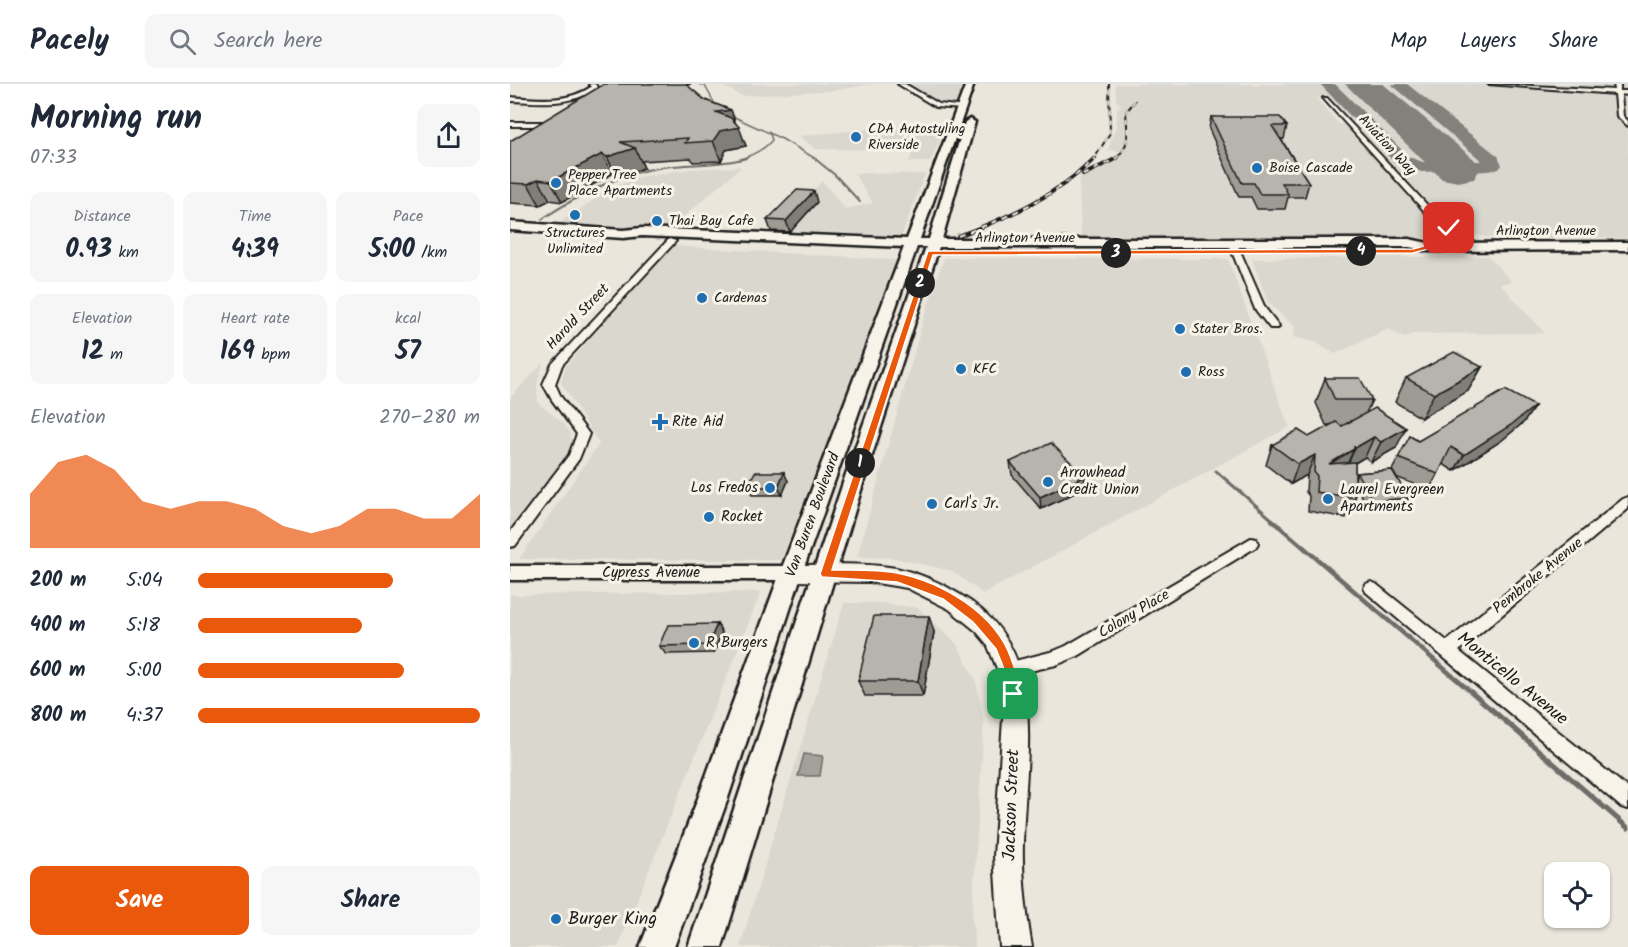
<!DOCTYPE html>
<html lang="en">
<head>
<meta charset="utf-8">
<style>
	:root { --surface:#fff; --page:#f6f6f7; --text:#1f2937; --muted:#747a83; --line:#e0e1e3; --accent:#ea580c }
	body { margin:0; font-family:Kalam,sans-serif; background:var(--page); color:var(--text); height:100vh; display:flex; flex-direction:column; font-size:22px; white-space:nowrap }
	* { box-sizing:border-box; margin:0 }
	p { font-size:20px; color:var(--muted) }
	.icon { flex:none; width:33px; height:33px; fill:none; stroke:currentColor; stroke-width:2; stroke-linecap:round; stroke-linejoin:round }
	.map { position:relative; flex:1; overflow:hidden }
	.panel { display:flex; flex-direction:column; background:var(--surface); width:510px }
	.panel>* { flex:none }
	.fabs { position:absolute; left:1034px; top:778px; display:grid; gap:12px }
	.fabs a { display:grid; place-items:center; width:66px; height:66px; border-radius:12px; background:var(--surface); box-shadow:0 2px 4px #0004; font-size:30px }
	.pin { position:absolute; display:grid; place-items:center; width:51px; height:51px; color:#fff; margin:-26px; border-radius:12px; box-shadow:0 3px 9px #0006 }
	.km { position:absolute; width:30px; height:30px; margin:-15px; border-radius:50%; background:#222; color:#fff; font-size:16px; line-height:30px; text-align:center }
	.round { display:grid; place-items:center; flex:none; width:63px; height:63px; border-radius:12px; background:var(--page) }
	.overview { display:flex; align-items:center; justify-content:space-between; height:102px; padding:0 30px }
	h1 { font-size:33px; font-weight:800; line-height:45px }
	.stats { display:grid; grid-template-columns:repeat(3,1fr); gap:9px; height:102px; padding:6px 30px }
	.stats div { display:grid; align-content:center; border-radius:12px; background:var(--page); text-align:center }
	.stats b { font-size:26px; font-weight:800 }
	.stats small { font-size:16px; font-weight:400 }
	.stats p { font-size:16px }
	.chart { height:168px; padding:12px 30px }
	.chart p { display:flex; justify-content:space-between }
	.chart svg { width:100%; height:108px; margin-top:6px; fill:var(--accent); opacity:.7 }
	.button { display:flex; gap:12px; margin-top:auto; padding:12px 30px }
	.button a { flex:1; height:69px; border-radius:12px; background:var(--accent); color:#fff; font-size:24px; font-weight:800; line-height:69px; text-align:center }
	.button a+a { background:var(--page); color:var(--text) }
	ul { padding:0 30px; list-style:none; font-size:20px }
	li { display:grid; grid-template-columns:96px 72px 1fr; align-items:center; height:45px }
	li i { height:15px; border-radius:8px; background:var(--accent) }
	header { display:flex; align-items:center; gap:36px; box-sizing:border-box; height:84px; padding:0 30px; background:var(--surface); border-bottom:2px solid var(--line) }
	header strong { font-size:28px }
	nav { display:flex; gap:33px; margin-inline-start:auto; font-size:21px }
	.search { width:420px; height:54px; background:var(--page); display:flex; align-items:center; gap:15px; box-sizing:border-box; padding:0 21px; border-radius:12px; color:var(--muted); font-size:22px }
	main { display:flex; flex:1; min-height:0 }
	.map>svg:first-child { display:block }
	.built { fill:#dad7ce }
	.water { fill:#a3a19a; stroke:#6d6c68; stroke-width:1.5 }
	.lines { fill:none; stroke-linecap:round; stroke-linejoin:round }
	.stream-far4 { stroke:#6d6c68; stroke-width:1.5 }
	.stream-far3 { stroke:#6d6c68; stroke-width:2 }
	.stream-far2 { stroke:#6d6c68; stroke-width:3 }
	.stream-far1 { stroke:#6d6c68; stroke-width:4.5 }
	.stream { stroke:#6d6c68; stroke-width:5 }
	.taxiway { fill:#83817c; fill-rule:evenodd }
	.runway { fill:#83817c; fill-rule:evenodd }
	.minor-casing { stroke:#1c1c1c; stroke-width:4 }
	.tertiary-casing { stroke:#1c1c1c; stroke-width:5 }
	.secondary-casing { stroke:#1c1c1c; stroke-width:4 }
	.primary-casing { stroke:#1c1c1c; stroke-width:5 }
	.minor { fill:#f7f3e8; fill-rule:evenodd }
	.tertiary { fill:#f7f3e8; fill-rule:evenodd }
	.secondary { fill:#f7f3e8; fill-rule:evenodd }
	.primary { fill:#f7f3e8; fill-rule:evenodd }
	.rail-far1-casing { stroke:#1c1c1c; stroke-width:2 }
	.rail-casing { stroke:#1c1c1c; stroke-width:4 }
	.rail-far1 { stroke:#f7f3e8; stroke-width:1.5; stroke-dasharray:5; stroke-linecap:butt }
	.rail { stroke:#f7f3e8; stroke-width:2; stroke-dasharray:6; stroke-linecap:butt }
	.wall { fill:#9d9b94; stroke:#1c1c1c; stroke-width:1.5 }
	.shaded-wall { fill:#7f7e78; stroke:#1c1c1c; stroke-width:1.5 }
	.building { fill:#b6b4ac; stroke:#1c1c1c; stroke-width:1.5 }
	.route { fill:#ea580c; stroke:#fff; stroke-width:1.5 }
	.poi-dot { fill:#1f6fb2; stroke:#f7f3e8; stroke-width:2 }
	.labels { text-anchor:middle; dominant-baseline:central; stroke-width:6; stroke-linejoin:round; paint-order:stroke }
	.far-poi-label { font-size:14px; fill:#1c1c1c; stroke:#f7f3e8; text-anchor:start }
	.far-street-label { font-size:14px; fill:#1c1c1c; stroke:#f7f3e8 }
	.street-label { font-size:15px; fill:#1c1c1c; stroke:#f7f3e8 }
	.poi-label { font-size:15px; fill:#1c1c1c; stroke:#f7f3e8; text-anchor:start }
	.near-street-label { font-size:18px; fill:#1c1c1c; stroke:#f7f3e8 }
	.near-poi-label { font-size:18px; fill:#1c1c1c; stroke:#f7f3e8; text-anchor:start }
</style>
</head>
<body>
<header>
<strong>Pacely</strong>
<div class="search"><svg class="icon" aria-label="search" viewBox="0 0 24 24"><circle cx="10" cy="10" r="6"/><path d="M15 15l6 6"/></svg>Search here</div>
<nav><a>Map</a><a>Layers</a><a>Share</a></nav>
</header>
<main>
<section class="panel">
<div class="overview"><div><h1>Morning run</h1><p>07:33</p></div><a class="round"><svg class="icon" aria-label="share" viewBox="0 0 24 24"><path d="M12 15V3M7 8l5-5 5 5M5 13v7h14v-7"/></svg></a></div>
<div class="stats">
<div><p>Distance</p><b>0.93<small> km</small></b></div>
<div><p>Time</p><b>4:39</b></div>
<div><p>Pace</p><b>5:00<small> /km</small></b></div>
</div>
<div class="stats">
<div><p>Elevation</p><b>12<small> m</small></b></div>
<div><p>Heart rate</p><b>169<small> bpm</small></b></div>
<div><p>kcal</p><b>57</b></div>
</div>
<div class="chart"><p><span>Elevation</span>270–280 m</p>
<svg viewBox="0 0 160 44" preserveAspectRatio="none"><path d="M0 44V22L10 9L20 6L30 12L40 25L50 28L60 25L70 25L80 28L90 35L100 38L110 35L120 28L130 28L140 32L150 32L160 22V44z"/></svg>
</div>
<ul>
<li><b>200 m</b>5:04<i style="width:69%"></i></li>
<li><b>400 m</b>5:18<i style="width:58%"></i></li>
<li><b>600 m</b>5:00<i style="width:73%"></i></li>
<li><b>800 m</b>4:37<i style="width:100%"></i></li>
</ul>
<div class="button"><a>Save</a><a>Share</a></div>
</section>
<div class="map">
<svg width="1118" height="863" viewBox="0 0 1118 863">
	<rect width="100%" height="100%" fill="#eae6dc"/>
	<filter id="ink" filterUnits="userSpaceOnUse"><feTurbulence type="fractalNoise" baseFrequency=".0167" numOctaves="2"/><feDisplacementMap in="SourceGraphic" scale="12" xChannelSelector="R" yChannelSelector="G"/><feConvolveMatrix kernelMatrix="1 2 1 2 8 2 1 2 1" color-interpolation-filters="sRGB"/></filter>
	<g filter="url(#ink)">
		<path class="built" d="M209 0H363L327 6 232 12Z
			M398 0H453L446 19 435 20Z
			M605 0H1118V154L975 153 951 146V135L919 121 818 14 807 15 829 40H833L939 154 571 156 569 95 597 81 614 68 598 66 607 39V24L612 23 606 16Z
			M421 39 437 41 420 78H399L403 66 306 65 288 52Z
			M231 83 158 146 49 139 100 105 128 93 180 85Z
			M344 89 415 90 390 156 259 151 312 97 335 125 363 119Z
			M163 162 387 176 345 291 271 476 9 475 89 360 51 298 56 282Z
			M978 172 1002 198 990 200 1035 249 902 250 895 254 878 245 825 270 805 258 783 253 785 243 758 218 742 175Z
			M434 174 718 175 779 343 473 510 442 487 385 474 347 473 413 237Z
			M33 279 27 300 28 319 54 340 61 350 60 362 51 382 0 446V314Z
			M251 508 108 863H0V511Z
			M334 519H372L408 524 447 560 466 597 474 638 462 833 465 863H230Z"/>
		<path class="water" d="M294 670 313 672 310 692H288Z"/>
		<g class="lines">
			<path class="stream-far4" d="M189 0 195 2 206 22
				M220 31 272 55 306 75
				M231 75C243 71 254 66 262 56L259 47"/>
			<path class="stream-far3" d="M304 74 325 91 350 118
				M32 135C69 111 109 89 154 83 181 79 209 82 236 74"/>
			<path class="stream-far2" d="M706 387 764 437"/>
			<path class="stream-far1" d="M762 436 982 626"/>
			<path class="stream" d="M980 624 1118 744"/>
			<path class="taxiway" d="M810 0H825L899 73 913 78H927C937 65 958 78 972 77L881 0H897L988 72 992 81 989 85C972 89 958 88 941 83L938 87 912 88 887 81Z"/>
			<path class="runway" d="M835 0H873L964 75 970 85 964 95 948 98 932 95Z"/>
			<defs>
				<path id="minor" d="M79 0H85L87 3C63 23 29 18 0 17V13C28 15 57 19 81 3Z
					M388 0H395L429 20 455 23 452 25 426 23Z
					M978 0 1105 6 1104 0H1110V7H1118V11L1111 10 1113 32 1118 37V42L1107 32 1105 10Z
					M813 14H817L919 123 949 131 952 134 950 147 964 161V165H958L943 149 926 140ZM926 130 943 135 945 136 943 142 932 136Z
					M0 38H44L47 40 44 42H0Z
					M159 155 166 157 52 281 45 300 51 313 79 350 69 375 5 462 0 463V448L59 371 67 350 42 316 33 300 42 280Z
					M720 158 727 160 755 224 769 242 768 244H760L745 225 719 160Z
					M1118 413V425L949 567 1118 704V725L1111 723 856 508 854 504 856 500 861 498 866 500 937 557 1113 415Z
					M741 454 746 455 748 459 746 463 568 572 546 581 499 592 493 590 491 585 493 580 544 567 556 562Z"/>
				<path id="tertiary" d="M0 482H281L287 484 290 489 287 494 281 496H0Z"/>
				<path id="secondary" d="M281 481C316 481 352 478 386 484 408 489 430 498 449 510 542 563 515 669 513 758 512 793 516 828 522 863H490L484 772 493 635 488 587 477 560 466 547 439 525 397 504 360 498 281 497 274 495 270 489 274 483Z"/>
				<path id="primary" d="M456 0H464L410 155H419L455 38 460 35 465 38 432 155H899L918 159 1118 158V166L918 167 899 163H429L355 393 212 863H178L335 393 416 163H407L292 489 217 717 164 863H130L187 717 270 489 394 163 132 152 113 154 0 146V138L113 146 132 144 397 155Z"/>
			</defs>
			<use href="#minor" class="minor-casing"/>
			<use href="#tertiary" class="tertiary-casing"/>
			<use href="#secondary" class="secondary-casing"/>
			<use href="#primary" class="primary-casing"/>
			<use href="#minor" class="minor"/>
			<use href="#tertiary" class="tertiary"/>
			<use href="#secondary" class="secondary"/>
			<use href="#primary" class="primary"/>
			<defs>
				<path id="rail-far1" d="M584 75 600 49 599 0
					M605 75C622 61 617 47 616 28L625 17"/>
				<path id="rail" d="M573 91 607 74
					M448 152C497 134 548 111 585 74"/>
			</defs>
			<use href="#rail-far1" class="rail-far1-casing"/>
			<use href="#rail" class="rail-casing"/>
			<use href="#rail-far1" class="rail-far1"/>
			<use href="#rail" class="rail"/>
		</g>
		<path class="wall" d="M184 7 195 16 221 26 225 38 236 62 216 66 211 77 183 78 181 74 131 77 134 84 107 93 102 90 52 118 40 116 30 121 0 119V57Z
			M701 33 777 42 774 55H771L799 99 795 113H778L775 125H747L741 113H729L699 45Z
			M307 118 280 148 261 147 257 136Z
			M972 283 958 307 911 334 885 318 896 294Z
			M815 294 862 316 856 329 886 364 861 378 855 373 845 379V394L847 389 882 386 900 352 908 357 1025 322 1014 338 991 357 944 387 933 380 919 406 886 393 899 414 894 422 859 425 845 400V414L836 434 798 427 799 412 796 408 797 391 781 400 756 381 762 361 799 353 821 341H816L806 319Z
			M500 378 575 392V404L531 425 502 391Z
			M278 397 272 411H242L237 403Z
			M207 540 212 548 204 569 156 570 149 562Z
			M424 548 413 612H355L348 597Z"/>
		<path class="shaded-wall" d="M221 26 227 44 229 43 236 62 216 66 211 77 203 57 206 28Z
			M125 64 134 84 107 93 97 73Z
			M92 70 102 90 52 118 41 97Z
			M28 95 40 116 30 121 18 100Z
			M304 107 307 118 280 148 276 137Z
			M972 283 958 307 911 334 924 310Z
			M1025 322 1014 338 991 357 944 387 954 371Z
			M896 344 886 364 861 378 871 358Z
			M864 353 855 373 836 384 845 364Z
			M844 365 835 385 819 380Z
			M805 371 797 391 781 400 788 380Z
			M274 388 278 397 272 411 268 403Z
			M575 392V404L531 425 530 413Z
			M419 532 424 548 413 612 408 597Z
			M207 540 212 548 204 569 198 561Z"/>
		<path class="building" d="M94 0H181L177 1 195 16 221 26 206 28 221 34 229 43 210 47 203 57 175 59 178 54 110 58 125 64 97 73 92 70 41 97 28 95 18 100 0 99V57Z
			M701 33H770L777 42H762L799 99H772L778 110H750L744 99H732Z
			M287 106 304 107 276 137 257 136Z
			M944 268 972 283 924 310 896 294Z
			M815 294H850L862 316H825Z
			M995 306 1025 322 1001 341 954 371 941 363 928 390 888 374 900 352 908 357Z
			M865 324 896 344 871 358 864 353 845 364 844 362V365L819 380 845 378V414L806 408 807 392 804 388 805 371 788 380 762 361 788 346 799 353 826 338 832 342Z
			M541 359 575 392 530 413 500 378Z
			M882 386 899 414 863 417 847 389Z
			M245 388H274L268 403H237Z
			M364 532H419L408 597H348Z
			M207 540 198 561 149 562 158 541Z"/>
	</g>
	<path class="route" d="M936 142 948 145 963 164 918 165 903 169 423 171 322 486C344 486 366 485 387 489 432 498 485 529 501 574 505 585 512 603 508 614L503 616 497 610 494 585 486 565 463 538 433 515 387 498 312 493 310 490 418 167 903 165 918 161H956Z"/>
	<g class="poi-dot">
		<circle cx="346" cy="53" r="6"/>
		<circle cx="747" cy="84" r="6"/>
		<circle cx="46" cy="99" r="6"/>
		<circle cx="65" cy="131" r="6"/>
		<circle cx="147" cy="137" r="6"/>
		<circle cx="192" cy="214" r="6"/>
		<circle cx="670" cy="245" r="6"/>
		<circle cx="451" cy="285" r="6"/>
		<circle cx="676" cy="288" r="6"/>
		<path d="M147 329h6v6h6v6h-6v6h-6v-6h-6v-6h6z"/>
		<circle cx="538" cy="398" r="6"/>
		<circle cx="260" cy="404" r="6"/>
		<circle cx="818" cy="415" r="6"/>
		<circle cx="422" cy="420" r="6"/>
		<circle cx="199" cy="433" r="6"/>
		<circle cx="184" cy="559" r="6"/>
		<circle cx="46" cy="835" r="6"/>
	</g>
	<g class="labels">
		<g class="far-poi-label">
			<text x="358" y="45">CDA Autostyling<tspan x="358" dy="16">Riverside</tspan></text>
			<text x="759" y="84">Boise Cascade</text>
			<text x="58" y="91">Pepper Tree<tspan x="58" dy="16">Place Apartments</tspan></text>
			<text x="159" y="137">Thai Bay Cafe</text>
			<text x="65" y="149" text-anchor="middle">Structures<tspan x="65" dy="16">Unlimited</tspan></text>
			<text x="204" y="214">Cardenas</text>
			<text x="682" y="245">Stater Bros.</text>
			<text x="463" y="285">KFC</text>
			<text x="688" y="288">Ross</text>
		</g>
		<g class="far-street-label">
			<text transform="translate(877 61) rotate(47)">Aviation Way</text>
			<text x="1036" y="147">Arlington Avenue</text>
			<text x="515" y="154">Arlington Avenue</text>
		</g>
		<g class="street-label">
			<text transform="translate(68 233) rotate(-47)">Harold Street</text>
			<text transform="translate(303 431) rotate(-70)">Van Buren Boulevard</text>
			<text x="141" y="489">Cypress Avenue</text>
			<text transform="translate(1028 492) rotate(-39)">Pembroke Avenue</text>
			<text transform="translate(624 530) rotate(-31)">Colony Place</text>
		</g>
		<g class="poi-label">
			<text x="162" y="338">Rite Aid</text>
			<text x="550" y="389">Arrowhead<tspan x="550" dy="17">Credit Union</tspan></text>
			<text x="248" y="404" text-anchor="end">Los Fredos</text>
			<text x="830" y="406">Laurel Evergreen<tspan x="830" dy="17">Apartments</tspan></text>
			<text x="434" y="420">Carl's Jr.</text>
			<text x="211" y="433">Rocket</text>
			<text x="196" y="559">R Burgers</text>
		</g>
		<g class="near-street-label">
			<text transform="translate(1002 595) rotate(39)">Monticello Avenue</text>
			<text transform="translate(502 721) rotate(-88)">Jackson Street</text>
		</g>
		<g class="near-poi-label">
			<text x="58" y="835">Burger King</text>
		</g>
	</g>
</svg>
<div class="fabs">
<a><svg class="icon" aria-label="locate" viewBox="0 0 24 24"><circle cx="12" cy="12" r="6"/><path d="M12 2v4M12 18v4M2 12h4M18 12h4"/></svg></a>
</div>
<div class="pin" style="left:503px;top:610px;background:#1e9e55"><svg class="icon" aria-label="arrive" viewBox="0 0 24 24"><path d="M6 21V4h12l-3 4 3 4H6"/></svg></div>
<div class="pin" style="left:939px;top:144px;background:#d93025"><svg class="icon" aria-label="check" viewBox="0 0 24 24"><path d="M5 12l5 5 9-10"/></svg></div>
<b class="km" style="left:350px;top:379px">1</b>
<b class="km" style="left:410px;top:199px">2</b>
<b class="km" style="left:606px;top:169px">3</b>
<b class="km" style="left:851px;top:167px">4</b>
</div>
</main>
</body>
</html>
